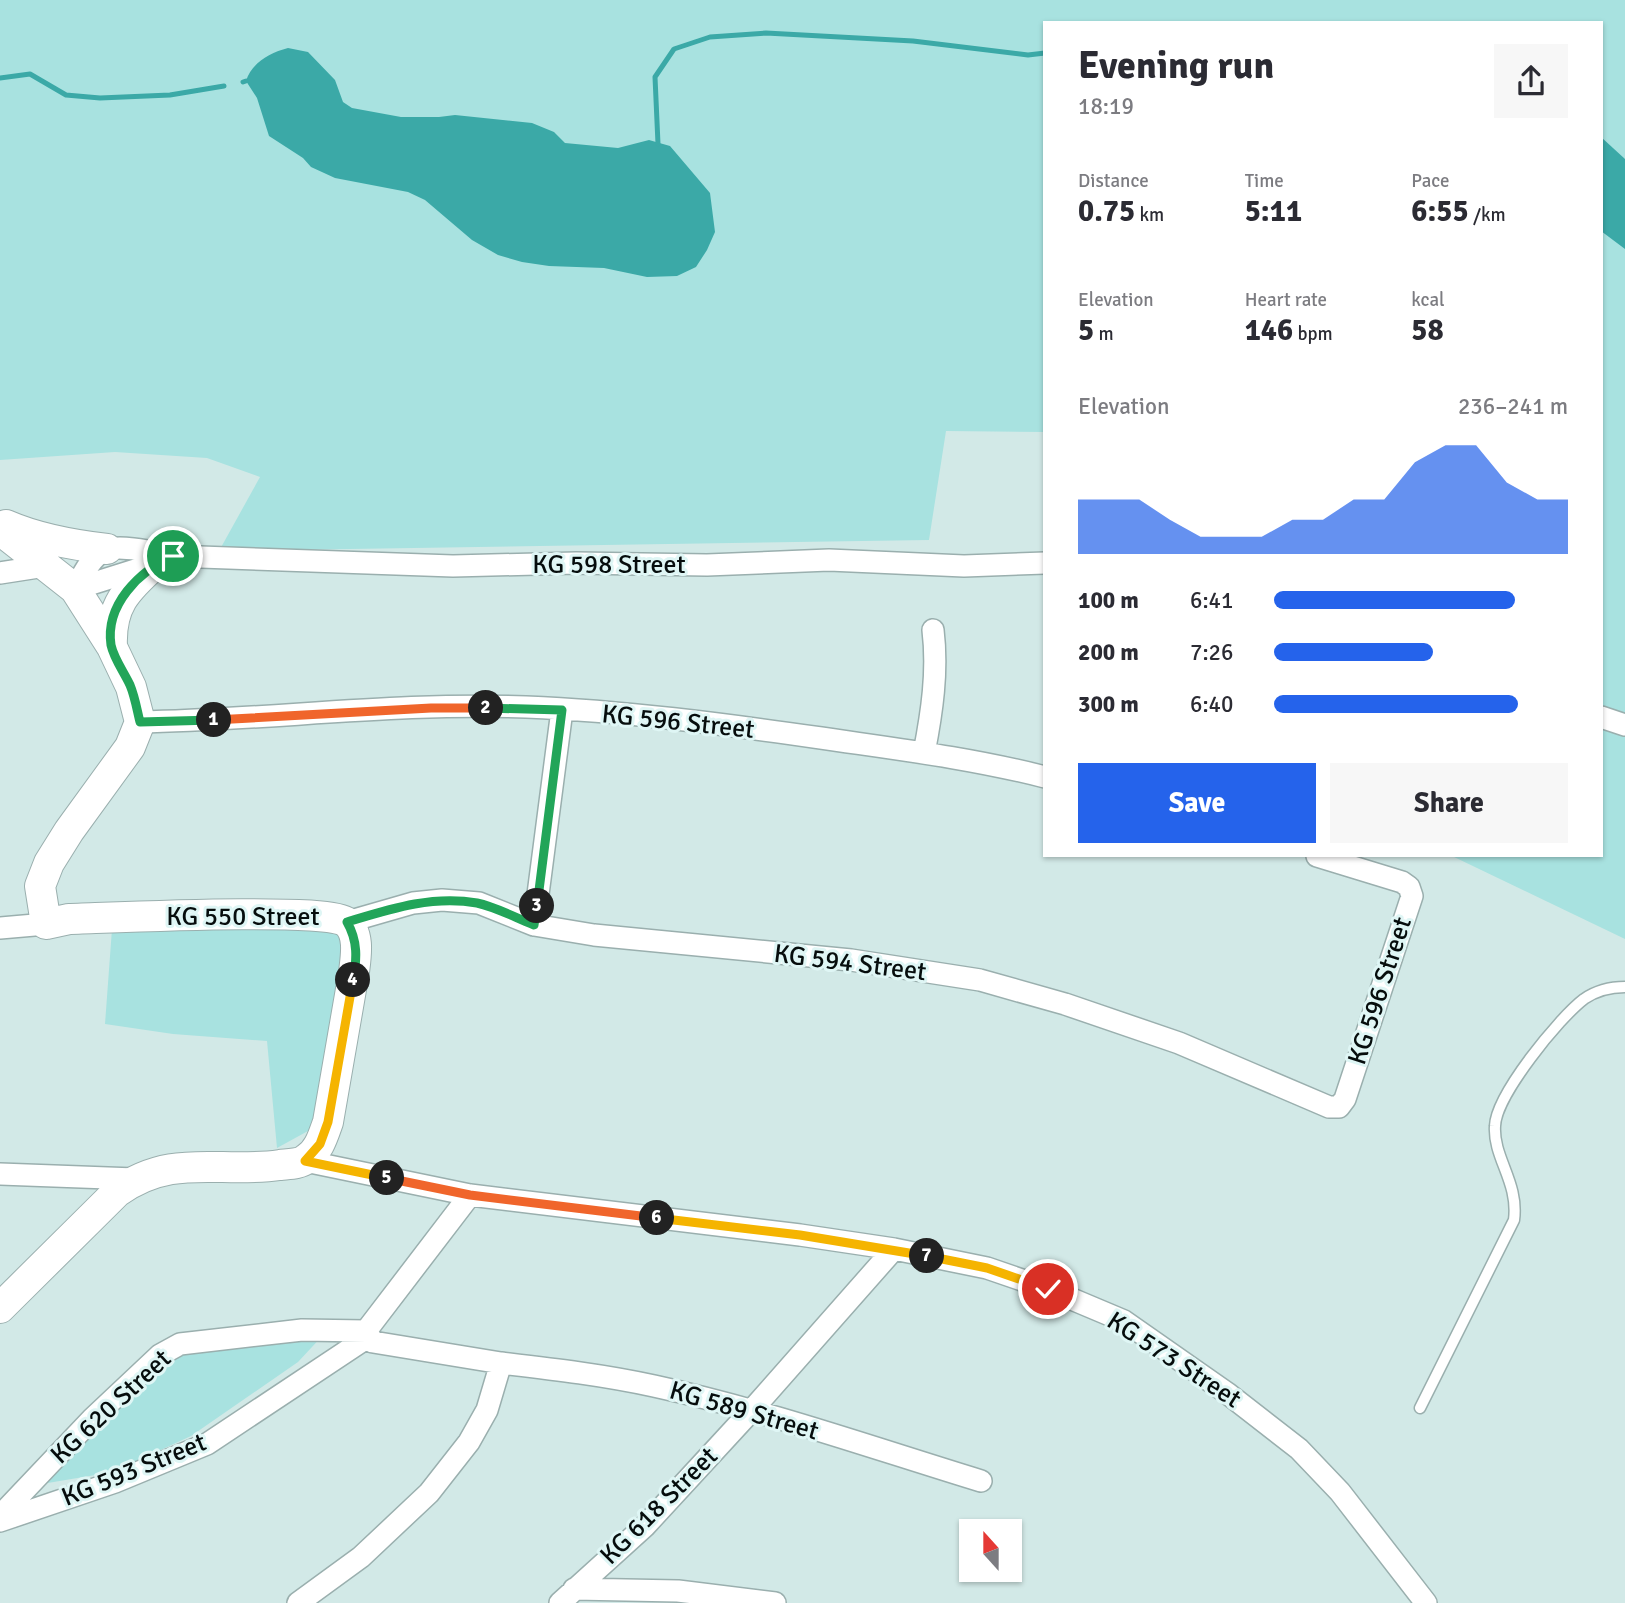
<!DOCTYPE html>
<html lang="en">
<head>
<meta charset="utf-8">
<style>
	:root { --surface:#fff; --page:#f7f7f7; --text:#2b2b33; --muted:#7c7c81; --accent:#2563eb }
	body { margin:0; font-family:Signika,sans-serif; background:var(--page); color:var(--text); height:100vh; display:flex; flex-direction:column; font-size:26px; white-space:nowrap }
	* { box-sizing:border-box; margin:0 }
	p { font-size:23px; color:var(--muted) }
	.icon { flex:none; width:38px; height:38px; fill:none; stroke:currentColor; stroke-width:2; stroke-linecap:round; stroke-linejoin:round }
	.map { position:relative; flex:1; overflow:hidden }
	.details { position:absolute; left:1043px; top:21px; width:560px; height:836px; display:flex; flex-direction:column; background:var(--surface); border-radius:0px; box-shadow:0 2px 5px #0004 }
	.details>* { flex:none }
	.needle { width:46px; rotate:339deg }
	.fabs { position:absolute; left:959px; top:1519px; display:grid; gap:14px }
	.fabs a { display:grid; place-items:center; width:63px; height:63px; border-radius:0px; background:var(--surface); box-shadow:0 2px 5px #0004; font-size:35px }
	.pin { position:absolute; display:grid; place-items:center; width:60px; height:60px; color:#fff; margin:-30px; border:4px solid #fff; border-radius:50%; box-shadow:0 2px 7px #0007 }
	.km { position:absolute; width:35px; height:35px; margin:-18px; border-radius:50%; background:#222; color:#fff; font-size:19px; line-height:35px; text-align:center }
	.round { display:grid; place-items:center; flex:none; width:74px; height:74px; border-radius:0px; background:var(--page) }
	.summary { display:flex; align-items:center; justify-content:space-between; height:119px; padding:0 35px }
	h1 { font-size:38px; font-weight:800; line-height:52px }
	.stats { display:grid; grid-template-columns:repeat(3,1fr); gap:10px; height:119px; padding:7px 35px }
	.stats div { display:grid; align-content:center }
	.stats b { font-size:30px; font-weight:800 }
	.stats small { font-size:19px; font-weight:400 }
	.stats p { font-size:19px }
	.chart { height:196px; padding:14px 35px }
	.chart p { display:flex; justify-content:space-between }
	.chart svg { width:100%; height:126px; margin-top:7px; fill:var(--accent); opacity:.7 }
	.button { display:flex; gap:14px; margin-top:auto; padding:14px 35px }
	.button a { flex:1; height:80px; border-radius:0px; background:var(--accent); color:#fff; font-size:28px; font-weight:800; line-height:80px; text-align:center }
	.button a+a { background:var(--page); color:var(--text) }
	ul { padding:0 35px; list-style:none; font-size:23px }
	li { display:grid; grid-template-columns:112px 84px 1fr; align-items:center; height:52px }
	li i { height:18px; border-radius:9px; background:var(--accent) }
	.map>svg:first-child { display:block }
	.green { fill:#a8e2e0 }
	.water { fill:#3ba9a7 }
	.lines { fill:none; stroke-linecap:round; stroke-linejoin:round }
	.stream { stroke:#3ba9a7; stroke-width:5 }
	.lane-casing { stroke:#9aafae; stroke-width:13 }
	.street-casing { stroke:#9aafae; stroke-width:24 }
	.secondary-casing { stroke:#9aafae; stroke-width:32 }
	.lane { stroke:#fff; stroke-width:10 }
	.street { stroke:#fff; stroke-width:21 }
	.secondary { stroke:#fff; stroke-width:30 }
	.split-1-casing { stroke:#fff; stroke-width:14 }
	.split-2-casing { stroke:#fff; stroke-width:14 }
	.split-3-casing { stroke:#fff; stroke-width:14 }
	.split-4-casing { stroke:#fff; stroke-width:14 }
	.split-5-casing { stroke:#fff; stroke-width:14 }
	.split-6-casing { stroke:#fff; stroke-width:14 }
	.split-7-casing { stroke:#fff; stroke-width:14 }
	.split-8-casing { stroke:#fff; stroke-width:14 }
	.split-1 { stroke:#22a559; stroke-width:9 }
	.split-2 { stroke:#f0652b; stroke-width:9 }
	.split-3 { stroke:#22a559; stroke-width:9 }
	.split-4 { stroke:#22a559; stroke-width:9 }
	.split-5 { stroke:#f5b400; stroke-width:9 }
	.split-6 { stroke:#f0652b; stroke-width:9 }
	.split-7 { stroke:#f5b400; stroke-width:9 }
	.split-8 { stroke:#f5b400; stroke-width:9 }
	.labels { text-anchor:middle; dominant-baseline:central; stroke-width:6; stroke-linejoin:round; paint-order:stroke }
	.street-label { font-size:26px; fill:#060d0d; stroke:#dff6f5 }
</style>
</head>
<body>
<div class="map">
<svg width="1625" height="1603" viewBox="0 0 1625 1603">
	<rect width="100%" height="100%" fill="#d2e9e7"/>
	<path class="green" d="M0 0H1625V939L1452 856H1601V23H1045V432L946 431 929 540 219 551 260 477 207 458 115 452 0 460Z
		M157 911 344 913 362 937 328 1120 277 1148 267 1041 173 1034 105 1024 112 929 133 932Z
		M325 1333 298 1362 191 1436 113 1472 30 1486 181 1341Z"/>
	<path class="water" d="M288 48 308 52 335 80 343 102 352 108 401 117H439L455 115 532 123 554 132 565 143 618 148 649 140 670 146 710 193 715 232 707 250 696 267 677 276 647 277 604 268 549 266 522 262 498 255 472 240 425 200 408 192 335 178 311 167 303 158 269 136 257 98 246 81C252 63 269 53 288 48Z
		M1601 137 1625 159V249L1601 231Z"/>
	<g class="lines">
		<path class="stream" d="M0 78 30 74 66 95 100 98 170 95 224 86
			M243 82 246 81
			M658 144 655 77 674 49 710 37 766 33 913 41 1028 55 1045 53"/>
		<defs>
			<path id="lane" d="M1420 1408 1514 1220C1519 1182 1493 1158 1495 1126 1496 1095 1559 1018 1584 999 1597 990 1610 987 1625 987"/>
			<path id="street" d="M0 573 45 566
				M75 589C82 576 91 556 106 550 120 544 157 553 173 556L453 566 576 563 707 565 829 560 964 566 1045 563
				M75 589 148 566
				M1601 717 1625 725
				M140 722C268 720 397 702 526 707 624 711 723 724 821 738 896 749 971 758 1045 777
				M924 753C932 712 938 671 933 630
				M347 922 413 903 442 900 479 903 534 925 594 935 851 960 980 980 1065 1004 1179 1043 1329 1107H1339L1345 1099 1412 896 1409 887 1402 882 1317 856
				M534 925 562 710
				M0 928 46 924
				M305 1161 470 1195 800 1235 894 1249 987 1268 1048 1289 1124 1321 1227 1393 1299 1449 1340 1492 1426 1603
				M0 1174 135 1179
				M501 1363C552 1369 604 1375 654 1386 765 1410 873 1448 981 1481
				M0 1516 92 1419 160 1355 180 1344 302 1330 366 1331
				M0 1521 115 1482 207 1444 368 1337
				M574 1589 678 1591 775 1603
				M298 1603 361 1557 429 1493 469 1442 487 1410 501 1363 373 1342 366 1331 470 1195
				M560 1603 645 1526 751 1411 894 1249"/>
			<path id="secondary" d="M6 525C38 539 72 545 107 549
				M0 530 75 589 112 647 131 687 140 722 130 747 69 831 49 863 40 886 46 924 69 919C107 918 328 907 346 922 360 933 356 956 354 972L328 1122C323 1136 319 1151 306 1159 300 1164 288 1164 280 1165 219 1174 173 1152 117 1192L0 1308
				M112 647C110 606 126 590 155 564"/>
		</defs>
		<use href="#lane" class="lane-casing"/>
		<use href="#street" class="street-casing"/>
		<use href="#secondary" class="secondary-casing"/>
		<use href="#lane" class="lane"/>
		<use href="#street" class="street"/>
		<use href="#secondary" class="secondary"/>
	</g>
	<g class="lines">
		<defs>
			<path id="split-1" d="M173 556C139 571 105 605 111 645 114 659 124 672 130 685 135 697 137 710 140 722L214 720"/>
			<path id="split-2" d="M214 720 431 708H486"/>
			<path id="split-3" d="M486 708 562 710 537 906"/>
			<path id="split-4" d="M353 980C357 959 358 941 347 922 390 909 432 895 477 903 496 907 516 918 534 925L537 906"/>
			<path id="split-5" d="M353 980 328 1122 320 1144 305 1161 387 1178"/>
			<path id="split-6" d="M387 1178 470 1195 657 1218"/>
			<path id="split-7" d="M657 1218 800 1235 927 1256"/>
			<path id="split-8" d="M927 1256 987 1268 1048 1289"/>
		</defs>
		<use href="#split-1" class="split-1-casing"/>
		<use href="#split-2" class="split-2-casing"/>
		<use href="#split-3" class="split-3-casing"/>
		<use href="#split-4" class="split-4-casing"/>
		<use href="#split-5" class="split-5-casing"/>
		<use href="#split-6" class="split-6-casing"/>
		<use href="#split-7" class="split-7-casing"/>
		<use href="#split-8" class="split-8-casing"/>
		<use href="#split-1" class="split-1"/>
		<use href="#split-2" class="split-2"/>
		<use href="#split-3" class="split-3"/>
		<use href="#split-4" class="split-4"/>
		<use href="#split-5" class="split-5"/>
		<use href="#split-6" class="split-6"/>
		<use href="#split-7" class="split-7"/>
		<use href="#split-8" class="split-8"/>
	</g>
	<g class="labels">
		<g class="street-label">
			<text x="609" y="565">KG 598 Street</text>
			<text transform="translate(678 722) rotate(6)">KG 596 Street</text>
			<text x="243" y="917">KG 550 Street</text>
			<text transform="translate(850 963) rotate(7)">KG 594 Street</text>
			<text transform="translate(1380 991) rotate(-72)">KG 596 Street</text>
			<text transform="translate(1174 1360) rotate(33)">KG 573 Street</text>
			<text transform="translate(111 1407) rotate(-43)">KG 620 Street</text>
			<text transform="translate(744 1411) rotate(16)">KG 589 Street</text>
			<text transform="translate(134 1470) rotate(-22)">KG 593 Street</text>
			<text transform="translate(659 1506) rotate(-45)">KG 618 Street</text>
		</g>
	</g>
</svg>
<div class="fabs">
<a><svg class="needle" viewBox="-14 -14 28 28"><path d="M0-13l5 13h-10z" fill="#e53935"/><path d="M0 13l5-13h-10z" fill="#7c7c81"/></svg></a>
</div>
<div class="pin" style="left:173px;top:556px;background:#1e9e55"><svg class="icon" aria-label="arrive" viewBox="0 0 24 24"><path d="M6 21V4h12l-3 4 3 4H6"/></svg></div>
<div class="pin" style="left:1048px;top:1289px;background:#d93025"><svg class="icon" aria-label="check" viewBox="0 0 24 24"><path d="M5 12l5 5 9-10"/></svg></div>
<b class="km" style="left:214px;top:720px">1</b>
<b class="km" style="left:486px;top:708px">2</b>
<b class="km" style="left:537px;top:906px">3</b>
<b class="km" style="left:353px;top:980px">4</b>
<b class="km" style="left:387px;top:1178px">5</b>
<b class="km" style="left:657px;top:1218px">6</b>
<b class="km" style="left:927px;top:1256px">7</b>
<section class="details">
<div class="summary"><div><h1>Evening run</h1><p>18:19</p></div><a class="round"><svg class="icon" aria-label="share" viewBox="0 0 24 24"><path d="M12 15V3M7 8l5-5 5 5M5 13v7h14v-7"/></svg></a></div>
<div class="stats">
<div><p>Distance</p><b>0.75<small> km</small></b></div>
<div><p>Time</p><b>5:11</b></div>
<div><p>Pace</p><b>6:55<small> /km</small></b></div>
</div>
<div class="stats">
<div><p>Elevation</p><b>5<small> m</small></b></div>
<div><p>Heart rate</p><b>146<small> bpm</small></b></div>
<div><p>kcal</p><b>58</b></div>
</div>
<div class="chart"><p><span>Elevation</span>236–241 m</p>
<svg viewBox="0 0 160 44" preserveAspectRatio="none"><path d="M0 44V25L10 25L20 25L30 32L40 38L50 38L60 38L70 32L80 32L90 25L100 25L110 12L120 6L130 6L140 19L150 25L160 25V44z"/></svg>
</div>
<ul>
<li><b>100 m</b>6:41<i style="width:82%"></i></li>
<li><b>200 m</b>7:26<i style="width:54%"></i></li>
<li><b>300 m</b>6:40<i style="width:83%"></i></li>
</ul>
<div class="button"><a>Save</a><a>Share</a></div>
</section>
</div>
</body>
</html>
